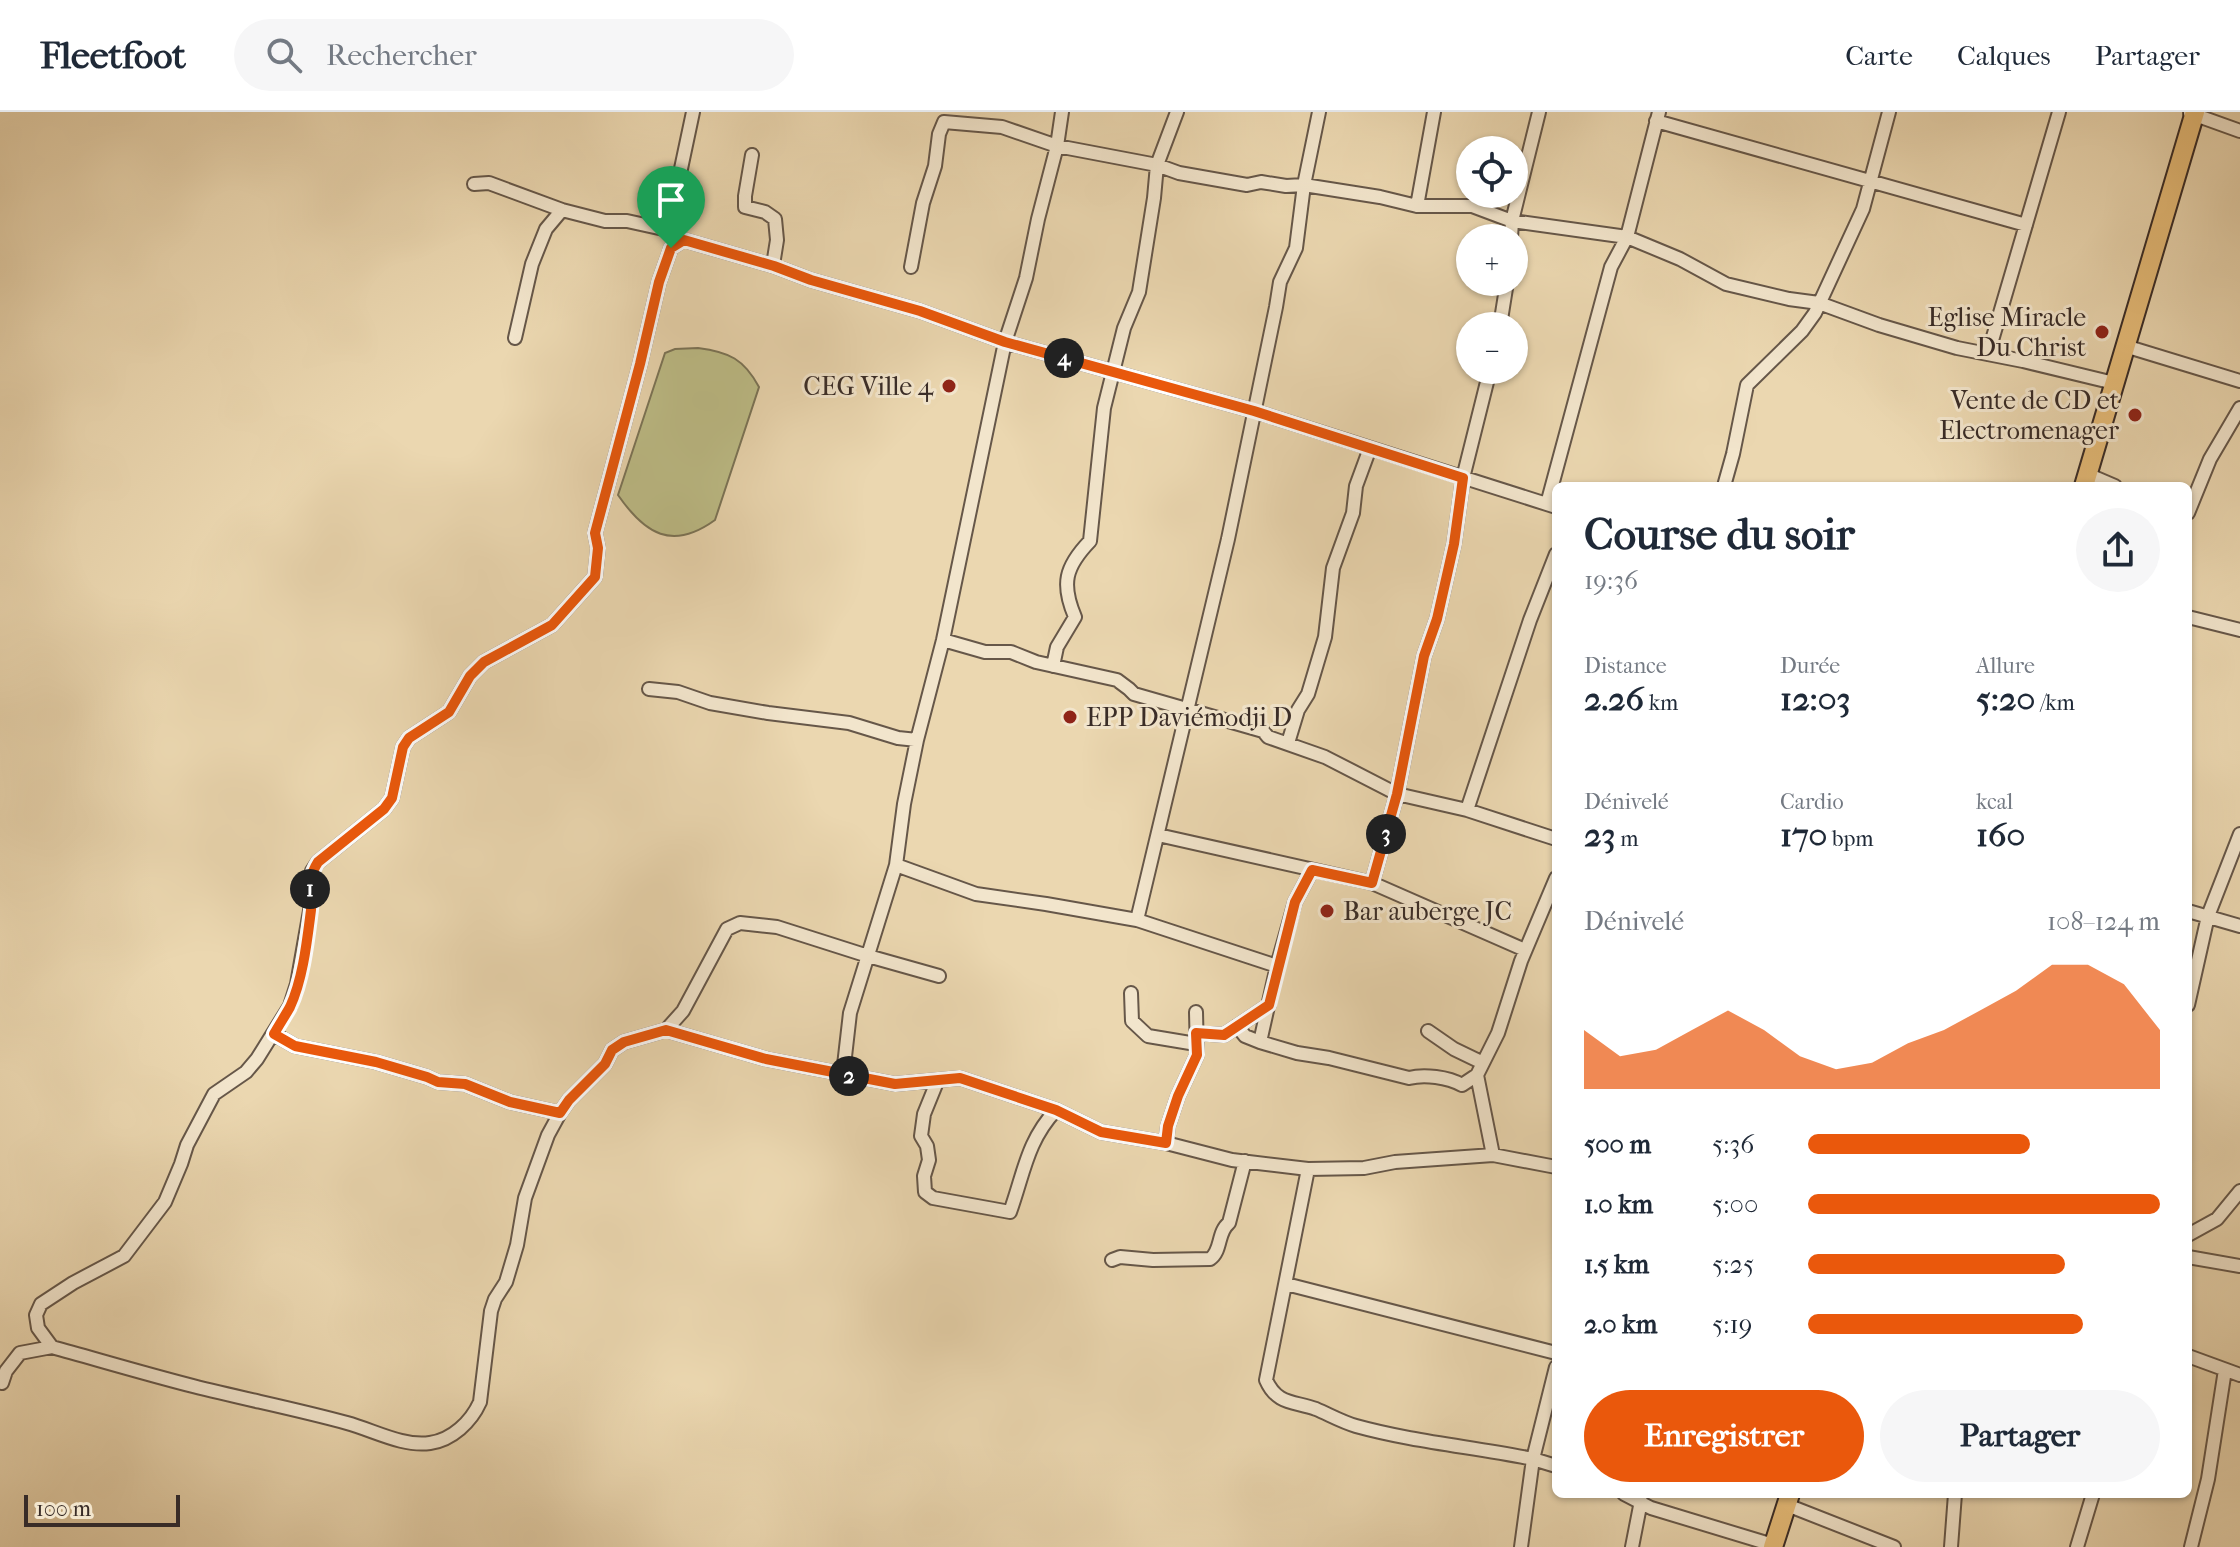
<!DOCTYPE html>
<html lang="fr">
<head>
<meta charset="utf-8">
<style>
	:root { --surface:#fff; --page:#f6f6f7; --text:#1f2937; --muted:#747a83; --line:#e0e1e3; --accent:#ea580c }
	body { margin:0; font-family:"IM FELL French Canon",serif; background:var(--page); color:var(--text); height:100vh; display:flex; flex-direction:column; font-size:30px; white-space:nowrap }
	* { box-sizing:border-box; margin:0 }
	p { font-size:26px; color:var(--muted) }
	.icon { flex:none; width:44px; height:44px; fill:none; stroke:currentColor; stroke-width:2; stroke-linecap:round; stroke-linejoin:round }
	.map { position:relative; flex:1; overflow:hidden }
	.sheet { position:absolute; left:1552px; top:370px; width:640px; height:1016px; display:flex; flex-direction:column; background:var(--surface); border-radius:12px; box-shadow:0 2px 6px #0004 }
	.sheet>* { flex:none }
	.controls { position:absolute; left:1456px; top:24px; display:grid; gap:16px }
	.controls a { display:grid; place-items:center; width:72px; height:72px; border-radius:50%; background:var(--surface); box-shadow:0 2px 6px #0004; font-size:40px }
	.scale { position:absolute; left:24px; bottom:20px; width:156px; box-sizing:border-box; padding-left:8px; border:4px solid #392c27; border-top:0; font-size:22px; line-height:28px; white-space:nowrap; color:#392c27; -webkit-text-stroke:6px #f2e5cc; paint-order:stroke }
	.pin { position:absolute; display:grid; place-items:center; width:68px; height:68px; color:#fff; margin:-82px -34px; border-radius:50% 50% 50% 0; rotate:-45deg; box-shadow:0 0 8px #0007 }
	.pin .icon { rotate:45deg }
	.km { position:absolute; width:40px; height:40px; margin:-20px; border-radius:50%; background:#222; color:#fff; font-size:22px; line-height:40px; text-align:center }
	.round { display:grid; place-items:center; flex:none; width:84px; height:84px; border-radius:42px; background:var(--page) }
	.summary { display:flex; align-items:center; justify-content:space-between; height:136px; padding:0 32px }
	h1 { font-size:44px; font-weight:700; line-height:60px }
	.metrics { display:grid; grid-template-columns:repeat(3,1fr); gap:12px; height:136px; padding:8px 32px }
	.metrics div { display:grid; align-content:center }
	.metrics b { font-size:34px; font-weight:700 }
	.metrics small { font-size:22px; font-weight:400 }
	.metrics p { font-size:22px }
	.chart { height:224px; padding:16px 32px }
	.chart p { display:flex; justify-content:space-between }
	.chart svg { width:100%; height:144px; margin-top:8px; fill:var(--accent); opacity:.7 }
	.cta { display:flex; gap:16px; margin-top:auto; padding:16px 32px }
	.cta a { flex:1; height:92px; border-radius:48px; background:var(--accent); color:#fff; font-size:32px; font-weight:700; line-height:92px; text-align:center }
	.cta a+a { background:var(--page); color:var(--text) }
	ul { padding:0 32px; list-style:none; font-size:26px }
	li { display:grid; grid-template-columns:128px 96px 1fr; align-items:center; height:60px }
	li i { height:20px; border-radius:10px; background:var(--accent) }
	header { display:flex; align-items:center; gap:48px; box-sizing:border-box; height:112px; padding:0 40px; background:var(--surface); border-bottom:2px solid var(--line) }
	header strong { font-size:38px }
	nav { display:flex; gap:44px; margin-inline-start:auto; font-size:28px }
	.search { width:560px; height:72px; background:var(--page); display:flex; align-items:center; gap:20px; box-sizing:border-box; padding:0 28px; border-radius:44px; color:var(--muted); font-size:30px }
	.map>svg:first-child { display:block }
	.pitch { fill:#bdbd87; stroke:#7b7457; stroke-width:2 }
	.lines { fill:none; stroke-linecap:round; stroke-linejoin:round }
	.minor-casing { stroke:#665749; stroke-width:16 }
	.highway-casing { stroke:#392c27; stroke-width:22 }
	.minor { stroke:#f2e5cc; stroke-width:12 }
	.highway { stroke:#e6bc78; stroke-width:18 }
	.route-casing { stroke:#fff; stroke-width:16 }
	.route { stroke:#ea580c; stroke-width:10 }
	.poi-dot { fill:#8f2418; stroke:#f2e5cc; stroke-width:3 }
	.labels { text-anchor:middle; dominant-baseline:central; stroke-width:6; stroke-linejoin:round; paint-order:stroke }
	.poi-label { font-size:26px; fill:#392c27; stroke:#f2e5cc; text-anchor:end }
</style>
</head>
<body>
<header>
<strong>Fleetfoot</strong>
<div class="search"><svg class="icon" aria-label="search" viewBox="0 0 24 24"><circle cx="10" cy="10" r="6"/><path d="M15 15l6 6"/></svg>Rechercher</div>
<nav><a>Carte</a><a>Calques</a><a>Partager</a></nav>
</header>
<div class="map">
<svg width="2240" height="1435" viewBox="0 0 2240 1435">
	<rect width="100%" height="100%" fill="#ebd7b0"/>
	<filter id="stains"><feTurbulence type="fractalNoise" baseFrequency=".0025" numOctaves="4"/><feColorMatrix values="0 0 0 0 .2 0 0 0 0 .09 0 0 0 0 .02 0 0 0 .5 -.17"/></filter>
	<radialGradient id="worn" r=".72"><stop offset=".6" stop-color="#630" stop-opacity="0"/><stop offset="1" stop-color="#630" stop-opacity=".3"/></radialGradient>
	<path class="pitch" d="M698 236C729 240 744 247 759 275L715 408C672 439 645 422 618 383L665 241 675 237Z"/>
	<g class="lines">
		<defs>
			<path id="minor" d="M2190 1 2240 19
				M1656 9 2026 113
				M752 43 745 84V95L765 100 775 107 777 128 773 153
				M474 72 489 71 562 98 605 109H627L668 118 684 128 774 154 811 168 920 199 1005 230 1254 299 1556 395
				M1417 94 1434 0
				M668 118 693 0
				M1511 126 1512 109 1539 0
				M911 155 923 91 935 54 939 22 944 10 1002 15 1057 34 1157 53 1179 61 1247 73 1261 70 1286 74 1304 73 1380 85 1417 94H1472L1512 109 1627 125 1680 147 1726 172 1789 187 1819 191 1879 213 1957 236 2023 249 2114 271
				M1500 214 1507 170
				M515 226 532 152 546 117 562 98
				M2125 234 2240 269
				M1988 242 2059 0
				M2087 362 2115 374
				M1724 374 1733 342 1747 273 1802 219 1815 201 1863 97 1889 0
				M1547 392 1611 155 1627 125 1659 0
				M2188 401 2210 347 2240 296
				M2188 505 2240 518
				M943 528 985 540H1011L1036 550 1117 568 1129 577 1134 582 1263 619 1268 625 1325 645 1397 682 1467 698 1556 727
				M1053 554 1057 535 1075 505C1061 472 1065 455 1090 429L1104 296 1124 216 1139 180 1154 86 1157 53 1177 0
				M649 577 678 580 710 591 768 601 849 611 898 626 917 628
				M1288 631 1298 598 1308 582 1325 525 1333 456 1353 401 1356 374 1370 336
				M1467 698 1530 508 1556 442
				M1158 723 1372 771 1525 838
				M896 753 976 782 1046 792 1137 808 1277 854
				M1372 771 1397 682 1424 544 1437 507 1454 432 1463 366 1490 258
				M2188 799 2240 814
				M1137 808 1228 427 1276 195 1280 170 1296 136 1304 73 1319 0
				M1131 881 1132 909 1148 924 1196 932
				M2188 893 2208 804 2240 722
				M1237 914 1245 924 1260 930 1297 941 1329 946 1409 966C1424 962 1448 965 1462 973L1477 963
				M666 918 683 899 727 817 740 811 777 815 868 844 939 864
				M1428 919 1454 937 1483 951
				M1196 921 1224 923 1269 893
				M274 922 295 934 376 950 427 965 438 970 465 972 510 990 560 1001 569 988 605 952 612 938 624 930 666 918 766 947 895 972 960 966 1056 998 1101 1020 1166 1031 1232 1048 1308 1057 1364 1056 1395 1050 1493 1043 1556 1055
				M1260 930 1277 854 1295 790 1312 758
				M843 962 850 901 896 753 904 692 917 628 943 528 1005 230 1026 166 1038 107 1057 34 1062 0
				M937 970 924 1002 921 1024 927 1034 929 1048 924 1064 925 1080 933 1086 1010 1100C1024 1061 1027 1029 1056 998
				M1166 1031 1168 1014 1178 984 1197 943 1196 900
				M1493 1043 1477 963 1498 921 1521 849 1556 766
				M1308 1057 1266 1268C1277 1293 1294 1289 1316 1297 1330 1303 1342 1310 1356 1314 1414 1330 1474 1335 1533 1347L1521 1435
				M2188 1123 2217 1107 2240 1079
				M2188 1145 2240 1154
				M1112 1148 1120 1145 1153 1148 1210 1147C1222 1139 1217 1120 1229 1111L1245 1049
				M1286 1172 1556 1241
				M52 1235C99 1248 146 1262 193 1274 244 1287 296 1297 347 1311 373 1318 403 1335 430 1331 452 1328 471 1310 480 1290L491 1199 495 1187 506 1170 517 1133 525 1086 548 1023 560 1001
				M2188 1244 2240 1263
				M1556 1255 1533 1347 1556 1354
				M2 1271 6 1259 20 1241 52 1235 38 1216 36 1203 41 1192 73 1171 124 1144 165 1090 181 1052 187 1033 214 982 246 960 257 947 290 894 297 872 311 793 309 772 312 759 318 750 384 697 392 686 403 635 409 626 449 600 470 564 484 550 552 513 595 465 598 436 595 421 640 252 659 170 671 136 684 128
				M1624 1382 1651 1396 1773 1433
				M1787 1393 1894 1435
				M1632 1435 1641 1389
				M1951 1435 1955 1382
				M2077 1435 2093 1382
				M2191 1435 2208 1367 2225 1258"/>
			<path id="highway" d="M2084 374 2195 0
				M1773 1435 1790 1382"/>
		</defs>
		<use href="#minor" class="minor-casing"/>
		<use href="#highway" class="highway-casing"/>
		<use href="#minor" class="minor"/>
		<use href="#highway" class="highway"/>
	</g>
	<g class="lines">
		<defs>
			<path id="route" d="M684 128 774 154 811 168 920 199 1005 230 1254 299 1463 366 1454 432 1437 507 1424 544 1397 682 1372 771 1312 758 1295 790 1269 893 1224 923 1196 921 1197 943 1178 984 1168 1014 1166 1031 1101 1020 1056 998 960 966 895 972 766 947 666 918 624 930 612 938 605 952 569 988 560 1001 510 990 465 972 438 970 427 965 376 950 295 934 274 922C279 913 285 904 290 895 303 867 307 829 311 798 313 778 306 769 318 750L384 697 392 686 403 635 409 626 449 600 470 564 484 550 552 513 595 465 598 436 595 421 640 252 659 170 671 136Z"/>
		</defs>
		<use href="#route" class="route-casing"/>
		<use href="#route" class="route"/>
	</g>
	<g class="poi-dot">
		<circle cx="2102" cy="220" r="8"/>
		<circle cx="949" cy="274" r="8"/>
		<circle cx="2135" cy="303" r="8"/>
		<circle cx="1070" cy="605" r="8"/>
		<circle cx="1327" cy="799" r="8"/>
	</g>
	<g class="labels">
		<g class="poi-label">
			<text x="2086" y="205">Eglise Miracle<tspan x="2086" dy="30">Du Christ</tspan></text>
			<text x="933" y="274">CEG Ville 4</text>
			<text x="2119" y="288">Vente de CD et<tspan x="2119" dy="30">Electromenager</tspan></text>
			<text x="1086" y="605" text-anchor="start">EPP Daviémodji D</text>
			<text x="1343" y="799" text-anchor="start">Bar auberge JC</text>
		</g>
	</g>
	<rect width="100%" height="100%" filter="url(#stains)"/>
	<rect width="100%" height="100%" fill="url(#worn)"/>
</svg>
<div class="controls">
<a><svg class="icon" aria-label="locate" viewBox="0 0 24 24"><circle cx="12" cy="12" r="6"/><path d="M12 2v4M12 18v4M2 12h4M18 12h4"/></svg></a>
<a>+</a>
<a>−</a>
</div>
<div class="scale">100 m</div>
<div class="pin" style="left:671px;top:136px;background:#1e9e55"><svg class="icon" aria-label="arrive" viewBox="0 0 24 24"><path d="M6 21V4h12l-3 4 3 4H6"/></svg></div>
<b class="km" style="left:310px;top:777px">1</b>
<b class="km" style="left:849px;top:964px">2</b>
<b class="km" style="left:1386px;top:722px">3</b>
<b class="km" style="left:1064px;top:246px">4</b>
<section class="sheet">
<div class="summary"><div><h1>Course du soir</h1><p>19:36</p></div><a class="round"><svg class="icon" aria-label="share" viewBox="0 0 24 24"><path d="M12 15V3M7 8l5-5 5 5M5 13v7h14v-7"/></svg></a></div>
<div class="metrics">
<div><p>Distance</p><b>2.26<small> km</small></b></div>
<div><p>Durée</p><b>12:03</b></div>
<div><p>Allure</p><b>5:20<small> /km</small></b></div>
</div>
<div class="metrics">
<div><p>Dénivelé</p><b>23<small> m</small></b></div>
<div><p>Cardio</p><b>170<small> bpm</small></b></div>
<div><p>kcal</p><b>160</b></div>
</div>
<div class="chart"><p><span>Dénivelé</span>108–124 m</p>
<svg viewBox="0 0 160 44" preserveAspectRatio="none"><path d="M0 44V26L10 34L20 32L30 26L40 20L50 26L60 34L70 38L80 36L90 30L100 26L110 20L120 14L130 6L140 6L150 12L160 26V44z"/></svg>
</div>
<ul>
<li><b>500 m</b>5:36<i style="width:63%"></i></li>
<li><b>1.0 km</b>5:00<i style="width:100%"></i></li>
<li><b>1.5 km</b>5:25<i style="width:73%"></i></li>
<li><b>2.0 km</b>5:19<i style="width:78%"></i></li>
</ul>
<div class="cta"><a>Enregistrer</a><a>Partager</a></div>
</section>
</div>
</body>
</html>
